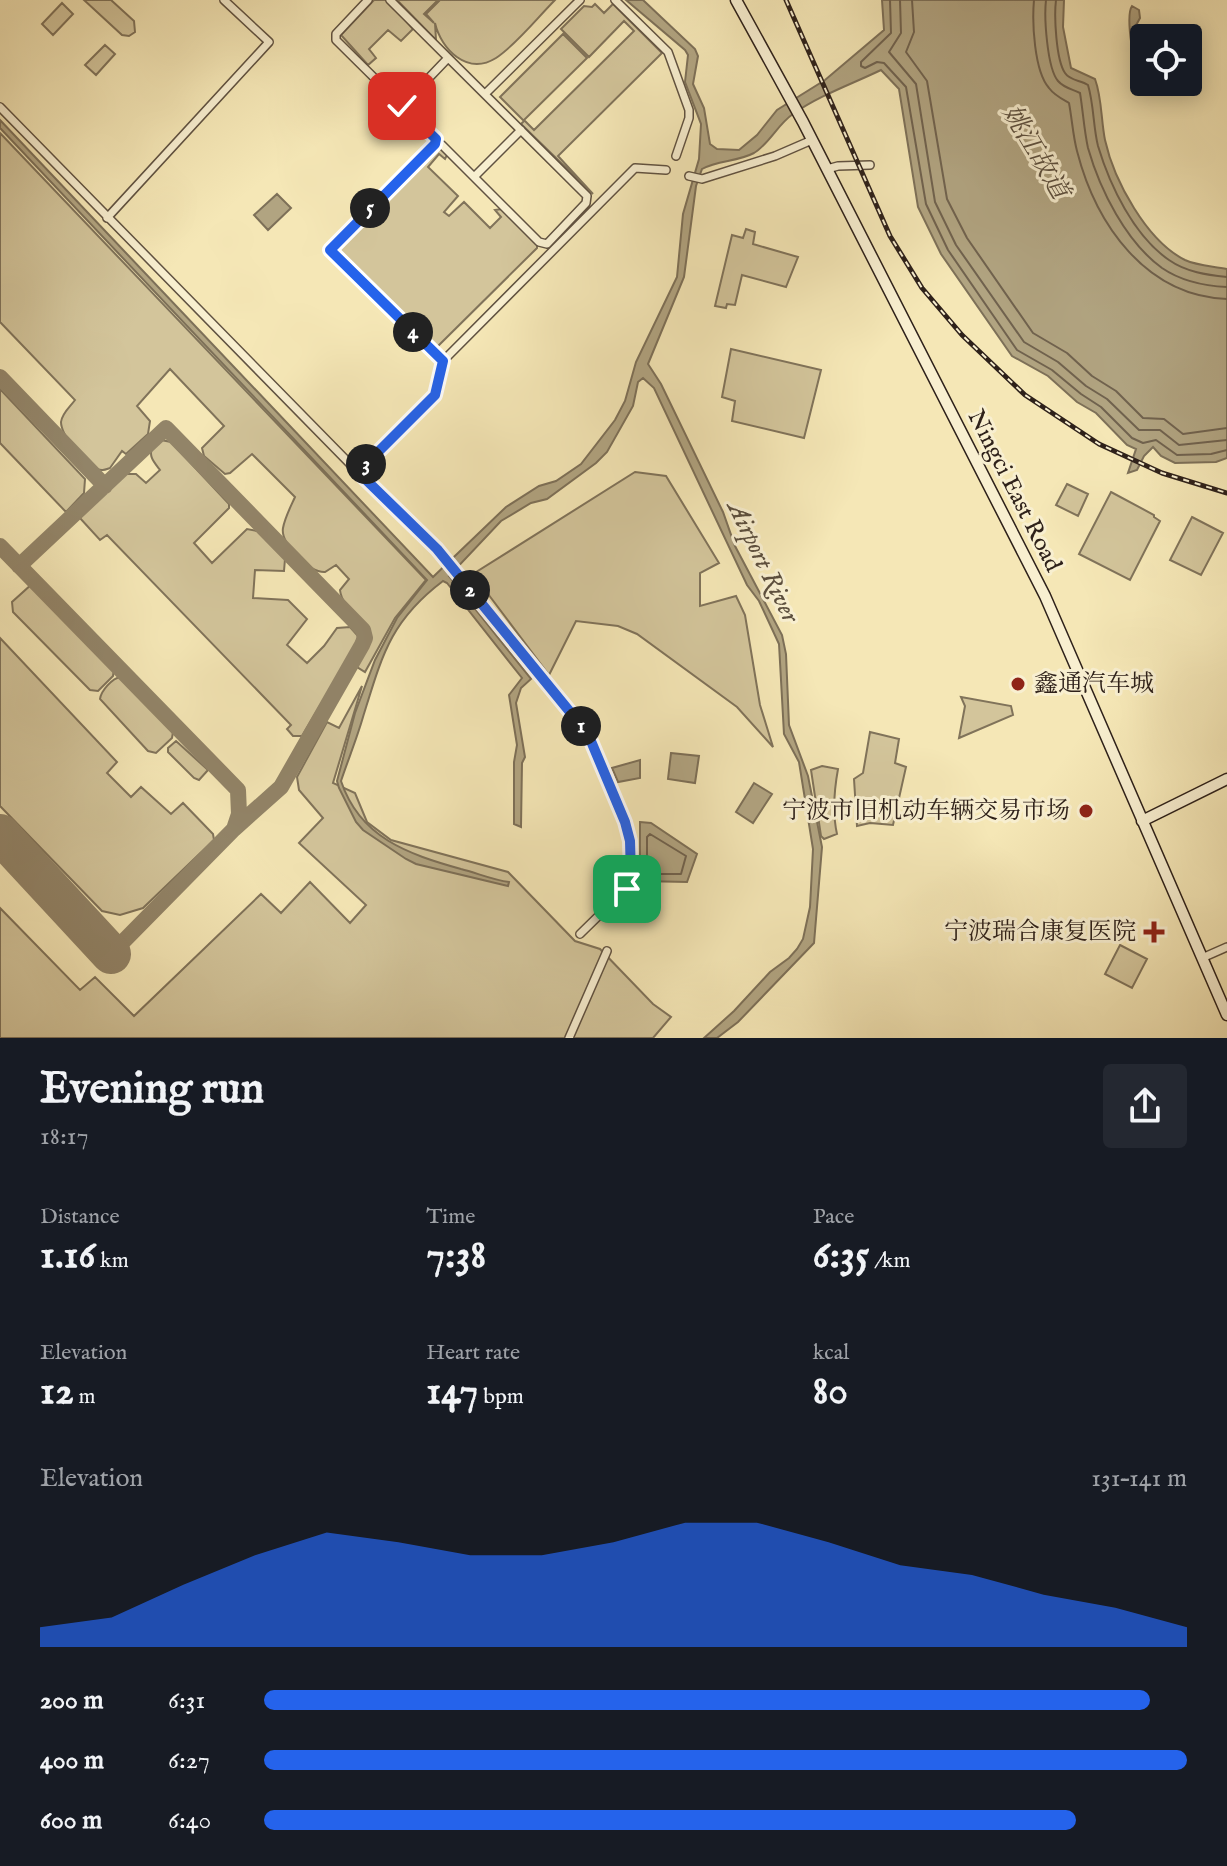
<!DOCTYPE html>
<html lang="en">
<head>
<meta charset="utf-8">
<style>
	:root { --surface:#171b24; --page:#242831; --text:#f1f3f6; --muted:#9ea1a6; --accent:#2563eb }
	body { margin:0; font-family:"IM FELL English","Noto Serif SC",serif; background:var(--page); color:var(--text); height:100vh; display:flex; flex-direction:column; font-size:30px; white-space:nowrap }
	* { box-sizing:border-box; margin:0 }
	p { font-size:26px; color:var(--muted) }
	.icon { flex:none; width:44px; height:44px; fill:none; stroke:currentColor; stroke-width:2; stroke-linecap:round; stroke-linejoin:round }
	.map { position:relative; height:1038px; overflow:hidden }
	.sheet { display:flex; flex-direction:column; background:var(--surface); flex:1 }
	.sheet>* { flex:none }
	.tools { position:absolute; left:1130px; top:24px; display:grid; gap:16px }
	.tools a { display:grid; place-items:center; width:72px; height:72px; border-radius:8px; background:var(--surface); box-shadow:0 4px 20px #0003; font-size:40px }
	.pin { position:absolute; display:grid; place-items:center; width:68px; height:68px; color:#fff; margin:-34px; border-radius:16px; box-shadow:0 4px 12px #0006 }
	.km { position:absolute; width:40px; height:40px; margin:-20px; border-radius:50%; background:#222; color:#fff; font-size:22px; line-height:40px; text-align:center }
	.round { display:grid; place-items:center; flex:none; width:84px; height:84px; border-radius:8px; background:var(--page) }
	.overview { display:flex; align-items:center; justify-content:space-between; height:136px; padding:0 40px }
	h1 { font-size:44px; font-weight:700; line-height:60px }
	.metrics { display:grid; grid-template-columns:repeat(3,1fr); gap:12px; height:136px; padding:8px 40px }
	.metrics div { display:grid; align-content:center }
	.metrics b { font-size:40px; font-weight:700 }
	.metrics small { font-size:22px; font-weight:400 }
	.metrics p { font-size:22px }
	.chart { height:224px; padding:16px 40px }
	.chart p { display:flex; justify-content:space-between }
	.chart svg { width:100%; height:144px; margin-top:8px; fill:var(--accent); opacity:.7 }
	ul { padding:0 40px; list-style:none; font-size:26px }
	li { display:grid; grid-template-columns:128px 96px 1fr; align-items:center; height:60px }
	li i { height:20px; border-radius:10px; background:var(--accent) }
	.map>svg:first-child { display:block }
	.green { fill:#d3c59b; stroke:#80735a; stroke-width:2 }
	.water { fill:#b1a481; stroke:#7d7058; stroke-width:2 }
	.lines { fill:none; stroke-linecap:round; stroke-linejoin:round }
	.shore { stroke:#70624e; stroke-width:2 }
	.taxiway { stroke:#928468; stroke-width:16 }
	.runway { stroke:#928468; stroke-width:40 }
	.street-casing { stroke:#605241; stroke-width:10 }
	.secondary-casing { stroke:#2e211a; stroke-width:13 }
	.street { stroke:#f8efd0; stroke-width:7 }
	.secondary { stroke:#f8efd0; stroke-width:10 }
	.rail-casing { stroke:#2e211a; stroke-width:5 }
	.rail { stroke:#f8efd0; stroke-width:2; stroke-dasharray:6; stroke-linecap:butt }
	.route-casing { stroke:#fff; stroke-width:16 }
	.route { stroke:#2563eb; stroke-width:10 }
	.poi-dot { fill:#8f2418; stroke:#f8efd0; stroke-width:3 }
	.labels { text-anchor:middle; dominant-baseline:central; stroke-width:6; stroke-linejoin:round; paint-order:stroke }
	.street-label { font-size:24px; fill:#2e211a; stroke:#f8efd0 }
	.poi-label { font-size:24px; fill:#2e211a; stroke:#f8efd0; text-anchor:end }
	.water-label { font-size:26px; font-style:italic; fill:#5c4f3e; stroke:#f8efd0 }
</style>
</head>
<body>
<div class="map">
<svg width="1227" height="1038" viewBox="0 0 1227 1038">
	<rect width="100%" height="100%" fill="#f5e7b6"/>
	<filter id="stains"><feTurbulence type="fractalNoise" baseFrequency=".0025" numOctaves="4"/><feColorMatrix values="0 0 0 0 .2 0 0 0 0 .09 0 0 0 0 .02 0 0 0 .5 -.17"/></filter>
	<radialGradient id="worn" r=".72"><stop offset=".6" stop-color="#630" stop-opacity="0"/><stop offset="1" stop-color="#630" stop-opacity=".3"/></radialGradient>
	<path class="green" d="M84 0H111L134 21 135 32 129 36 122 35Z
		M374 0H388L413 29 401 41 388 30 369 49 376 58 368 65 341 35Z
		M397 0H438L424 14 434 23 426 14 440 0H555C538 17 516 45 496 58 467 76 441 49 435 23L436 40Z
		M62 3 73 14 53 35 42 24Z
		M595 4 604 13 613 4 662 53 558 156 593 194 521 124 524 121 500 97 563 34 587 58 524 120 534 130 634 31 624 21 589 57 561 29 584 6 592 7Z
		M105 45 115 54 96 75 85 65Z
		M0 133 426 580 395 618 365 672 357 667 371 637C365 618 342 609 340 590L349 579 336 565 325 572C309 573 280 544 283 528 285 517 291 506 295 497L252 454 230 473 225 474 204 456 202 448 224 426 170 369 137 406 150 421 148 434 126 454 122 451 110 468C104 470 102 471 97 469 84 464 61 435 61 422 62 413 70 407 75 400L0 322Z
		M437 147 445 151 447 155 445 159 439 154 428 167 458 196 444 212 449 216 464 202 490 228 501 217 495 210 502 209 537 244V248L435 349 337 251V248Z
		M746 229 755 232 753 244 798 257 786 287 742 275 735 305 727 304 726 308 715 306 732 235 743 238Z
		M731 349 821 370 804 438 732 421 735 401 722 397Z
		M0 389 85 479 84 493 66 512 0 443Z
		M161 440 171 442 229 504V508L194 543 212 563 247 529 257 531 285 559 284 571 255 570 253 598 288 600 307 619 287 645 307 663 324 646 337 628 350 627 358 636 356 645 302 736H293L287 729 291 725 107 535 100 540 79 517 123 474H136L146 483 160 470C153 461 148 456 153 445Z
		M635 472 666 476 719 563 700 573V606L736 596 745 615 760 705 773 747 737 707 637 634 618 626 576 621 549 675 473 574Z
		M1067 484 1088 494 1078 516 1056 505Z
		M1111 492 1154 515V517L1160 521 1130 580 1079 554Z
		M1192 517 1223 533 1201 575 1170 560Z
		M32 584 114 669 113 676 98 691 90 690 13 612 12 602Z
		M0 638 117 762 107 773 131 797 141 787 171 814 183 803 213 834 214 840 143 908 120 915 102 911 0 806Z
		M121 677 173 732 172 738 156 753 148 751 100 699C101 691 112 678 121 677Z
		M362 686 333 783 355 793 367 822 391 840 508 872 575 941 600 949 653 1004 671 1017 653 1038H0V908L80 990 95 977 134 1016 261 894 281 913 310 882 350 923 366 905 299 843 323 818 299 790 297 777 327 722 339 728Z
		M961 697 1011 706 1013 715 959 738 965 706Z
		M870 732 899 739 895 763 906 767 893 825 870 823 857 826 854 779 863 773Z
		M176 741 208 770 199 780 194 778 168 752V748Z
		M822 766 838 769C834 791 832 812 837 834L824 839 821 836 811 770Z
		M1120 945 1147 959 1132 988 1105 974Z"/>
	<path class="water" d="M626 0H643L695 49 698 56 693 84 704 108 710 144 717 149 739 150 757 135 777 110 825 80 884 30 882 0H1064L1063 27 1071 68 1095 79C1102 98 1101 120 1105 140 1114 181 1147 241 1185 260 1198 266 1213 266 1227 269V458L1216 462 1175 463 1161 456 1153 447 1144 456 1137 470 1128 473 1136 449 1127 445 1096 413 1077 402 1048 376 1012 356 941 254 918 207 899 89 881 70C852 84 820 95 793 114 778 124 769 144 754 153 737 162 718 160 702 169L696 186 684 277 648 364 661 384 723 512 735 546 782 635 786 654 789 725 808 776 822 847 814 943 738 1022 717 1038H704L734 1011 770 972 789 958 797 949 803 939 810 907 813 849 799 762 784 734 779 644 759 601 747 585 654 388 643 378 638 382 633 406 607 452 596 463 547 499 531 503 501 521 449 576 531 679 521 688 516 703 525 757 522 763 521 827 514 824V762L517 745 509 695 522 678 447 583 443 581C390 621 382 656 363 717 357 738 348 760 341 781 360 838 408 854 461 869 477 873 493 880 509 882L508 886 416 864 406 859 363 830 356 822 339 788 337 781 355 713 375 660 397 618 427 580 0 128V120L433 577 506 507 539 486 556 481 581 464 615 420 625 401 636 362 677 277 683 214 699 159 701 124 685 82 688 55 685 50Z
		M1132 6 1139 10 1140 18 1134 29 1139 52 1144 55 1142 72 1144 81 1141 82C1134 69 1125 16 1132 6Z
		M277 194 291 208 268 230 254 215Z
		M671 753 699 756 695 783 668 779Z
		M640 760V778L618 782 612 768Z
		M754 783 772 794 753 823 736 812Z
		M640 822 651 823 697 854 687 882 640 881Z"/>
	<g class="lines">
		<path class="shore" d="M890 0 891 33 861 62V66L865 68 877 62 884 63 906 87 926 204 948 250 1017 350 1052 370 1081 394 1101 407 1132 438 1143 443 1156 440 1177 455 1211 454 1227 450
			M900 0 901 33 889 52 916 84 935 202 956 245 1024 342 1058 362 1086 386 1107 399 1139 430H1160L1179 445 1227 440
			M912 0 914 32 906 52 927 81 947 199 967 238 1033 333 1067 353 1092 376 1116 391 1143 418 1164 419 1183 434 1227 428
			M1034 0C1032 22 1034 71 1049 88 1054 95 1062 99 1069 103 1072 119 1073 136 1077 151 1096 225 1146 296 1227 299
			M1046 0C1044 17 1047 68 1058 81 1064 88 1072 89 1080 93 1083 111 1084 130 1088 148 1100 190 1126 242 1162 268 1181 281 1205 286 1227 287
			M1056 0C1054 16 1056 60 1065 73 1070 81 1081 80 1088 85 1094 105 1093 126 1098 146 1110 186 1134 236 1169 260 1186 272 1207 275 1227 277
			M650 834 686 856 681 874H647V837Z"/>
		<path class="taxiway" d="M0 377 105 486
			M0 546 238 790 239 814 234 829 111 954
			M19 566 166 428 363 630 365 638 362 645 281 787 234 829"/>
		<path class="runway" d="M0 834 111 954"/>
		<defs>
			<path id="street" d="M368 0 336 34V40L436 139 435 144 442 145 539 242 547 244 586 203 587 196 390 0
				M615 0 668 52 689 110V118L676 156
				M485 94 580 0
				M402 106 448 58
				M0 107 405 520 423 534 588 734 625 822 631 858 628 887 580 934
				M435 144 330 250 443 361
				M827 169 838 166 870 165
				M689 176 702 179 775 156 812 140
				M474 177 521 130
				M107 218 269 42 224 0
				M358 472 435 395 442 362 635 168 666 170
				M1202 958 1227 947
				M569 1038 607 951"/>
			<path id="secondary" d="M736 0 803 122 1045 596 1227 1015
				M1142 821 1227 779"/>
		</defs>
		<use href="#street" class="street-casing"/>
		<use href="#secondary" class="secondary-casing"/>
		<use href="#street" class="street"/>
		<use href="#secondary" class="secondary"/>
		<defs>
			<path id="rail" d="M786 0 890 236 922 288 962 335 1025 395 1099 444 1162 473 1227 493"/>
		</defs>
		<use href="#rail" class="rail-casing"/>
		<use href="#rail" class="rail"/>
	</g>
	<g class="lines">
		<defs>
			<path id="route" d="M402 106 436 139 435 144 330 250 443 361 435 395 358 472 437 549 588 734 625 822 630 841 631 876 627 889"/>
		</defs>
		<use href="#route" class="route-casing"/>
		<use href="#route" class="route"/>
	</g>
	<g class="poi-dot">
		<circle cx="1018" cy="684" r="8"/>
		<circle cx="1086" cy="811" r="8"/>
		<path d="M1150 920h8v8h8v8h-8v8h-8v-8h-8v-8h8z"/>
	</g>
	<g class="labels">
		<g class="street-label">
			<text transform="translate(1014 491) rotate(63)">Ningci East Road</text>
		</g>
		<g class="poi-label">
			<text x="1034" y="684" text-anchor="start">鑫通汽车城</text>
			<text x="1070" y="811">宁波市旧机动车辆交易市场</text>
			<text x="1136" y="932">宁波瑞合康复医院</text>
		</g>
		<g class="water-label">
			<text transform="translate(1035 152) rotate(59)">姚江故道</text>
			<text transform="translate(763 562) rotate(64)">Airport River</text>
		</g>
	</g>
	<rect width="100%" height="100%" filter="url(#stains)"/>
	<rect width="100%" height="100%" fill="url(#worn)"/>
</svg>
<div class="tools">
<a><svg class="icon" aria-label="locate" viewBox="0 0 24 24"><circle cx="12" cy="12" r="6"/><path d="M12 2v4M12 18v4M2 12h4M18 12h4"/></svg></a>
</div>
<div class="pin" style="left:627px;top:889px;background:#1e9e55"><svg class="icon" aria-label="arrive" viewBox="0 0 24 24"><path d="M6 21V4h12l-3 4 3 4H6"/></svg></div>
<div class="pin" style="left:402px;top:106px;background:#d93025"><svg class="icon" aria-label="check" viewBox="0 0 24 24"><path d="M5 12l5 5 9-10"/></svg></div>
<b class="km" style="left:581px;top:726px">1</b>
<b class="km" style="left:470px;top:590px">2</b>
<b class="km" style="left:366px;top:464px">3</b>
<b class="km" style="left:413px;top:332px">4</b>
<b class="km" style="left:370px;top:208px">5</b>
</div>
<section class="sheet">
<div class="overview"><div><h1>Evening run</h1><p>18:17</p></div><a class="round"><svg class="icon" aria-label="share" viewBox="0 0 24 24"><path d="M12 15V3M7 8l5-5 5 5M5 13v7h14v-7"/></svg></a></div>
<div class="metrics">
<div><p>Distance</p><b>1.16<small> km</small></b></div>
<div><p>Time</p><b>7:38</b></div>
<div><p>Pace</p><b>6:35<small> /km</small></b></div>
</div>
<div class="metrics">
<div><p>Elevation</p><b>12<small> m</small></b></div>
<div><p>Heart rate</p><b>147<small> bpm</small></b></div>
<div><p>kcal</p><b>80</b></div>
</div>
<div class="chart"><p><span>Elevation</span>131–141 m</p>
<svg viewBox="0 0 160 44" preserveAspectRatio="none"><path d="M0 44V38L10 35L20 25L30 16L40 9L50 12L60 16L70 16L80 12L90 6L100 6L110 12L120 19L130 22L140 28L150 32L160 38V44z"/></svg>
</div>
<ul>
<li><b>200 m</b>6:31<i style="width:96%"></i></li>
<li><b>400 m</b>6:27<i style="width:100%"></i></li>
<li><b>600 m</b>6:40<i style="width:88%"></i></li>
</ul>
</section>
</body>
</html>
